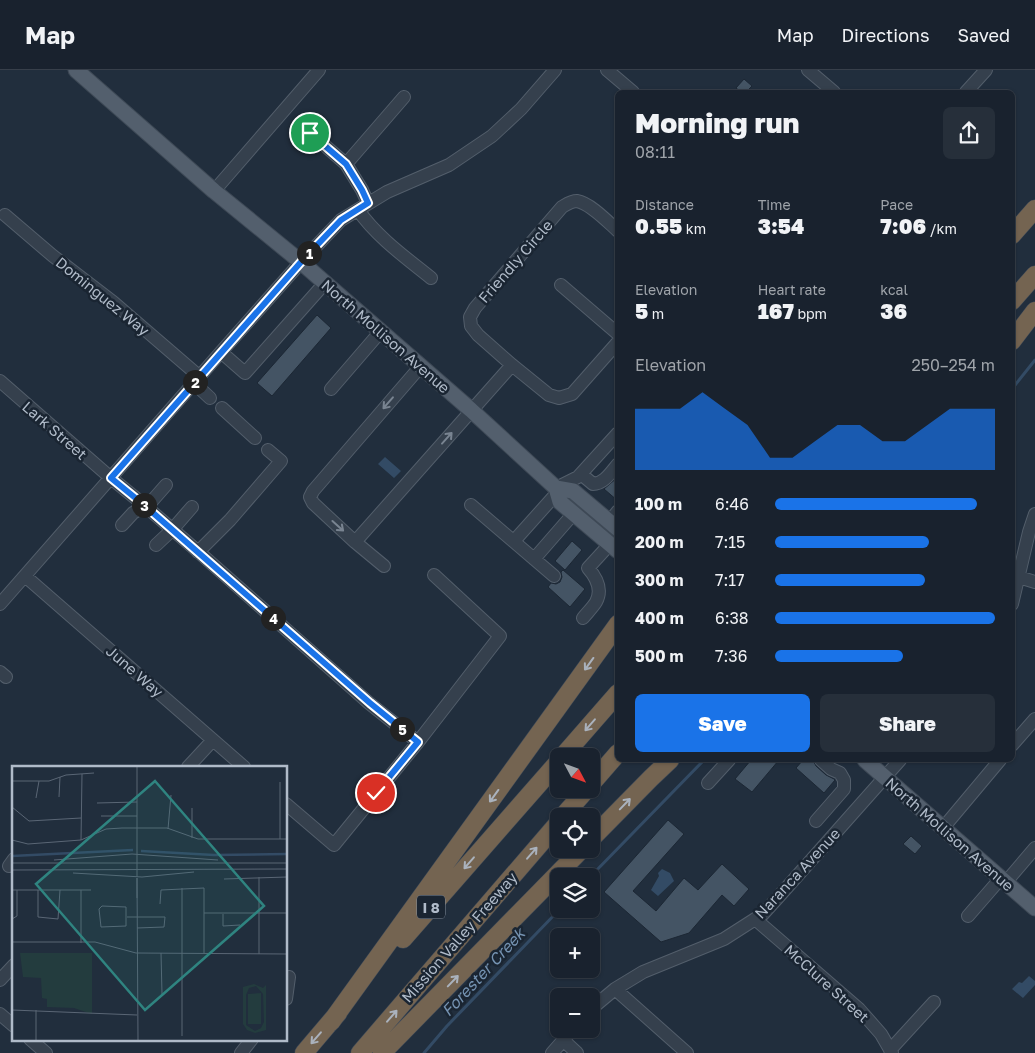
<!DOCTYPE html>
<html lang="en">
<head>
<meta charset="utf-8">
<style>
	:root { --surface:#19222e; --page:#262f3a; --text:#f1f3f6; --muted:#9fa4aa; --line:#373f4a; --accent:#1a73e8 }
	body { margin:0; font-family:"Golos Text",sans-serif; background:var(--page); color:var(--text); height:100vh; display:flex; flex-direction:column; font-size:19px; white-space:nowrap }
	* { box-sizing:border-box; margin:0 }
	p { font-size:16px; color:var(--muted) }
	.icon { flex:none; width:28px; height:28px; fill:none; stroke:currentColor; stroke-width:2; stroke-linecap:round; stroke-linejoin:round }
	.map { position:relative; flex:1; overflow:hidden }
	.sheet { position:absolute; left:615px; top:20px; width:400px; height:672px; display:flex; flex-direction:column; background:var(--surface); border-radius:8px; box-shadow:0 1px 4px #0004,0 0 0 1px var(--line) }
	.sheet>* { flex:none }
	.needle { width:32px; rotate:131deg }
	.buttons { position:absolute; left:550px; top:678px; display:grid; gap:10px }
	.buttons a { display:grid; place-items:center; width:50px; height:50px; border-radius:8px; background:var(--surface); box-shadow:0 1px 4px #0004,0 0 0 1px var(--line); font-size:25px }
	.pin { position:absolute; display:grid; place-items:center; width:42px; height:42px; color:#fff; margin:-21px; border:2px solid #fff; border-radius:50%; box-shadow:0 1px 5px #0007 }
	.km { position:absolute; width:25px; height:25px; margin:-12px; border-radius:50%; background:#222; color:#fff; font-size:14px; line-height:25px; text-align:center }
	.round { display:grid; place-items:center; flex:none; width:52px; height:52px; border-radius:8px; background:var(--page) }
	.overview { display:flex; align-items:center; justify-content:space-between; height:85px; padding:0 20px }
	h1 { font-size:28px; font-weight:800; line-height:38px }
	.stats { display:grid; grid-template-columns:repeat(3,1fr); gap:8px; height:85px; padding:5px 20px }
	.stats div { display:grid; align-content:center }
	.stats b { font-size:21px; font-weight:800 }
	.stats small { font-size:14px; font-weight:400 }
	.stats p { font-size:14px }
	.chart { height:140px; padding:10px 20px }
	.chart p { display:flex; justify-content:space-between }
	.chart svg { width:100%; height:90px; margin-top:5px; fill:var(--accent); opacity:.7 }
	.action { display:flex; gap:10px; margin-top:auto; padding:10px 20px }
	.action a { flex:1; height:58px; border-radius:8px; background:var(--accent); color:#fff; font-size:20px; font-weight:800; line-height:58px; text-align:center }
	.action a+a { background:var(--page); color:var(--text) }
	ul { padding:0 20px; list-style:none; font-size:16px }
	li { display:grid; grid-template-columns:80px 60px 1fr; align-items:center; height:38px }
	li i { height:12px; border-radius:6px; background:var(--accent) }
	header { display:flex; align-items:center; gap:30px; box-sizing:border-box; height:70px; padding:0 25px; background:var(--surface); border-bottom:1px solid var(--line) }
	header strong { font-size:24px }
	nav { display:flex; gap:28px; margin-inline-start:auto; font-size:18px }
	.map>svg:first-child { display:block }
	.water { fill:#334b65 }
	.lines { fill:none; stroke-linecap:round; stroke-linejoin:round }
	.stream { stroke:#334b65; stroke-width:3 }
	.building { fill:#445464; stroke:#1c2734 }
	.minor-casing { stroke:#535e6b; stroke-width:14 }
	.major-casing { stroke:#3e4956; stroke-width:17 }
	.highway-casing { stroke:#404b58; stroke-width:19 }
	.minor { stroke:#35404d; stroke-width:12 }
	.major { stroke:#535f6d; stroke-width:15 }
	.highway { stroke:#746451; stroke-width:18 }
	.oneway { stroke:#798491 }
	.oneway2 { stroke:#aab2bd }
	.route-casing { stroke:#fff; stroke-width:10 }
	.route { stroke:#1a73e8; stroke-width:6 }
	.labels { text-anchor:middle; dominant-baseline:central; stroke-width:5; stroke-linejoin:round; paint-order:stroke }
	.shield { fill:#1a2532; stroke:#838e9c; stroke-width:1 }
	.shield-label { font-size:14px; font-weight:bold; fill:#b0bbc9 }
	.street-label { font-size:15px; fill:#b0bbc9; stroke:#1a2532 }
	.water-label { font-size:16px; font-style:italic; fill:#7593b2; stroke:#1a2532 }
	.inset-river { fill:none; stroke:#334b65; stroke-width:2.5 }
	.inset-road { fill:none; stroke:#5a6675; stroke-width:1 }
	.view { fill:#2f8480; fill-opacity:0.15; stroke:#2f8480; stroke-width:2.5 }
	.inset-edge { fill:none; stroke:#b0bbc9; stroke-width:2.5 }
</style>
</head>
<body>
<header>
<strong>Map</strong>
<nav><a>Map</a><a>Directions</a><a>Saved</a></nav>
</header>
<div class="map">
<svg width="1035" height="983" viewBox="0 0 1035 983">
	<rect width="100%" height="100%" fill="#212e3d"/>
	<path class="water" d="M385 387 401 401 394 408 378 394Z
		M662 799 670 803 674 811 658 826 651 820 659 806 658 803Z
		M1029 906 1035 911V915L1023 928 1012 919 1019 912 1022 913Z"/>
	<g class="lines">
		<path class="stream" d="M1012 319 1035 290
			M591 806 704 690
			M424 983 447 956 560 839"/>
	</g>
	<path class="building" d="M744 9 752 16 746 22H741L736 18Z
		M317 245 331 258 272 326 257 313Z
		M618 407V431L604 419Z
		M572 471 582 480 565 500 555 491Z
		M563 500 585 519 570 537 548 517 551 513 556 514 560 512 562 507 561 502Z
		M751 690H779L752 722 735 709Z
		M803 690H813L816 696 826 705 834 709 835 710 824 723 796 698Z
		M668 750 684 764 633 821 656 841 684 808 698 820 722 794 749 819 734 836 722 825 689 863 661 872 604 822Z
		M911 766 922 776 915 784 903 774Z"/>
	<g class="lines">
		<defs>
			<path id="minor" d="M607 0 633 22
				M808 0 834 22
				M966 22 986 0
				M300 54 346 94
				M214 121 319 0
				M368 133 362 120 346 94 404 27
				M358 140C377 167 405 187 431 208
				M5 145 53 186 113 232 200 307
				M618 161C608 152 590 133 577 131 571 131 567 134 562 137L475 238 470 247 471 256 478 265 512 295 549 325 559 328 572 324 618 272
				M561 215 618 264
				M221 282 245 303 324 214
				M420 297 313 421 310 427 313 433 355 472 512 295
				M0 311 111 408 144 435 202 485 369 633 418 672
				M194 313 210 328
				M331 319 381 261
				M222 338 255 368
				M581 404 593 414C604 414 611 402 618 394
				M556 418 578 407 618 363
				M471 435 554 506
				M609 452 618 441
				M122 455 133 443 152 431 166 415
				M514 471 557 423
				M355 472 384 496
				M156 475 172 460 192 437
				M198 482 230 450 281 391 268 380
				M534 489 574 443
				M25 506 244 697
				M1019 507 1035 512
				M0 534 221 282 301 192 341 150 387 122 449 95 492 66 521 39 555 0
				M1012 534 1029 462 1035 444
				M583 548C587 543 593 537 596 532 603 519 596 507 588 498L610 474
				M0 602 6 607
				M1012 675 1035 649
				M188 697 213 670
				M708 713 729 690
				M286 734 334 775 418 672 500 566 434 505
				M816 751 844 719V710L840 703 831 699 821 690
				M943 758 1000 690
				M9 796 14 789
				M1006 812 1035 778
				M968 846 1001 808
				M755 849 859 939 881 964 892 983
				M0 910 14 895
				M615 919 687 983
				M286 929 289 907
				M591 939 615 919 643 902 724 869 763 844 782 823 900 690
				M0 944 14 956
				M30 969 46 983
				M563 970 577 983
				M890 980 934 932
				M241 983 252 969
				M552 983 573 959"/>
			<path id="major" d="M76 0 214 121 301 192 471 340 556 418 560 432 618 481
				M556 418 573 421 618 459
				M865 690 1035 838"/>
			<path id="highway" d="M1012 165 1035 139
				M1012 231 1035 205
				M1012 271 1035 241
				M563 686 618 623
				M591 714 618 683
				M563 746 587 719
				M591 769 651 708 670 690
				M403 869 559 691
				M331 952 618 554
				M304 983 338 943
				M360 983 559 752
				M382 983 582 779"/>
		</defs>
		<use href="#minor" class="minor-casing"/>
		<use href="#major" class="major-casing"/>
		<use href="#highway" class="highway-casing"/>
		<use href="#minor" class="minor"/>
		<use href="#major" class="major"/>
		<use href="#highway" class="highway"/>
	</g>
	<defs><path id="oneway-shaft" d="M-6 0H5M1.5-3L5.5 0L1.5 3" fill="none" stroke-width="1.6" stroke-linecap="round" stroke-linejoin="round" transform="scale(1.25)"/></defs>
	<g class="oneway">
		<use href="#oneway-shaft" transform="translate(388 333) rotate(131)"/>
		<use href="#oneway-shaft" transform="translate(447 368) rotate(-48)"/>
		<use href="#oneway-shaft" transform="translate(338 456) rotate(42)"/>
	</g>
	<g class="oneway2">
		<use href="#oneway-shaft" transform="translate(589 594) rotate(126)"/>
		<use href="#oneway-shaft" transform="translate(590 655) rotate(131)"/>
		<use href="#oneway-shaft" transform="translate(494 726) rotate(126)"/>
		<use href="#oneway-shaft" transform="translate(625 734) rotate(-46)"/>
		<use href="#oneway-shaft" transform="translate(532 783) rotate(-49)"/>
		<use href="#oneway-shaft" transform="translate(469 793) rotate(131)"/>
		<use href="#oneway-shaft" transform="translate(453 911) rotate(-46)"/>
		<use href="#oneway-shaft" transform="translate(392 946) rotate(-49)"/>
		<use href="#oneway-shaft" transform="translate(316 968) rotate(131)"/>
	</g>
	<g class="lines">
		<defs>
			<path id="route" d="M310 63 346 94 362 120 368 133 341 150 301 192 111 408 144 435 370 633 418 672 376 723"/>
		</defs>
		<use href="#route" class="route-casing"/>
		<use href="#route" class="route"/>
	</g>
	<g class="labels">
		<rect class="shield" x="417" y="825.5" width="28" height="23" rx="4"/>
		<g class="shield-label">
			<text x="431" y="837">I 8</text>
		</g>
		<g class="street-label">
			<text transform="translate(515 191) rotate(-49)">Friendly Circle</text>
			<text transform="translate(103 226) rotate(39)">Dominguez Way</text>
			<text transform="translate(386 266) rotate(41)">North Mollison Avenue</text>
			<text transform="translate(55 360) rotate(41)">Lark Street</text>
			<text transform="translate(135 601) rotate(41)">June Way</text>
			<text transform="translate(950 764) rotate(41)">North Mollison Avenue</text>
			<text transform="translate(797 803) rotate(-47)">Naranca Avenue</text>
			<text transform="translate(459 867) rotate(-49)">Mission Valley Freeway</text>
			<text transform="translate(827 913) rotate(42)">McClure Street</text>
		</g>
		<g class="water-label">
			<text transform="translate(483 902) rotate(-47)">Forester Creek</text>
		</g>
	</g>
	<g transform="translate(12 696)">
		<rect width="275" height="275" fill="#212e3d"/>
		<path d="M8 187H80V248L62 242 35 241V233L30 232 29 212 11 211ZM242 218 251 222 254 219V264L243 267 235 264 231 258V221ZM244 220 251 228 252 256 249 262 243 265 234 259V229L237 222ZM249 227V258H236V228Z" fill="#233c3e" fill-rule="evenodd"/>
		<path class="inset-river" d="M129 85 202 89 275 88M0 90 121 84"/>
		<path class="inset-road" d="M0 15H37L54 9 82 7M268 16V73M47 31 48 11M24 32 27 15M85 37 125 36M0 41 17 55 69 52M89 50H125M156 63 159 29M180 72V42M0 74 16 78 69 74 94 63 110 62H155L186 73H275M69 74 70 8M42 94 120 88 206 94M0 97H275M0 104 275 103M61 107 130 111 182 106M125 111V1M247 111V188M125 112 126 274M125 112V132M212 113 275 111M0 124H79M26 124V151L46 153 48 124M69 124V177M148 138 149 124 192 122V187M90 140 114 141V160L89 161 87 143ZM192 147H275M211 148V160L228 159M115 151H153L152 161 125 162M0 153 5 150V124M0 176H83L124 187 275 188M149 187 150 228M0 244 125 249M24 244V274M170 270V122"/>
		<path class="view" d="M143 15 252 140 133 244 24 118Z"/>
		<rect width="275" height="275" class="inset-edge"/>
	</g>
</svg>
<div class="buttons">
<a><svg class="needle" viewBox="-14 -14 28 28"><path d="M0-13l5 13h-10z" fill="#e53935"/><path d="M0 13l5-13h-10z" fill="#9fa4aa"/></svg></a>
<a><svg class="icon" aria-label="locate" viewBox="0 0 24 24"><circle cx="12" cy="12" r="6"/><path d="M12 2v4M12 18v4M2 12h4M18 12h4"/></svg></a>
<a><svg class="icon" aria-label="layers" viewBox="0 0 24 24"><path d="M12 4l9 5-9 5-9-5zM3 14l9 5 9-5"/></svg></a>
<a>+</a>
<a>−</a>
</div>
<div class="pin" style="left:310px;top:63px;background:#1e9e55"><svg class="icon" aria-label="arrive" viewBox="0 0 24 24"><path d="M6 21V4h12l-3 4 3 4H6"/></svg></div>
<div class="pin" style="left:376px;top:723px;background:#d93025"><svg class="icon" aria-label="check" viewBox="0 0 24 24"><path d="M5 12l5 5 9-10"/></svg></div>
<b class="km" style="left:309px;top:183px">1</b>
<b class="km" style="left:195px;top:312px">2</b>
<b class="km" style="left:144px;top:435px">3</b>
<b class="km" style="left:273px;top:548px">4</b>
<b class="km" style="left:402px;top:659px">5</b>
<section class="sheet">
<div class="overview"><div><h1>Morning run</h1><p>08:11</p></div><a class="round"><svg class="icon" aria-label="share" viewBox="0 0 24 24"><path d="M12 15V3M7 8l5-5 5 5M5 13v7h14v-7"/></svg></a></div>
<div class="stats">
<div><p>Distance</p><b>0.55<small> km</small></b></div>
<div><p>Time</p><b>3:54</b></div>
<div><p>Pace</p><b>7:06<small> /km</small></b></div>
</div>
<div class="stats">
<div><p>Elevation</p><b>5<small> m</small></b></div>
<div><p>Heart rate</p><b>167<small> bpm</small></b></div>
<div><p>kcal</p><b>36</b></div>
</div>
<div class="chart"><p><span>Elevation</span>250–254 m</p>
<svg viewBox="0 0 160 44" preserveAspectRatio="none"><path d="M0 44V14L10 14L20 14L30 6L40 14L50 22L60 38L70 38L80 30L90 22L100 22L110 30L120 30L130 22L140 14L150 14L160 14V44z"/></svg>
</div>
<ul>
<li><b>100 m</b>6:46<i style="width:92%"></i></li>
<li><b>200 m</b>7:15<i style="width:70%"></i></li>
<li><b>300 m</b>7:17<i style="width:68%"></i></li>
<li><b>400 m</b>6:38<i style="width:100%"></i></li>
<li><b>500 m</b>7:36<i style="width:58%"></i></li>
</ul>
<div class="action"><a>Save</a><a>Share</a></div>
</section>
</div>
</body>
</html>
